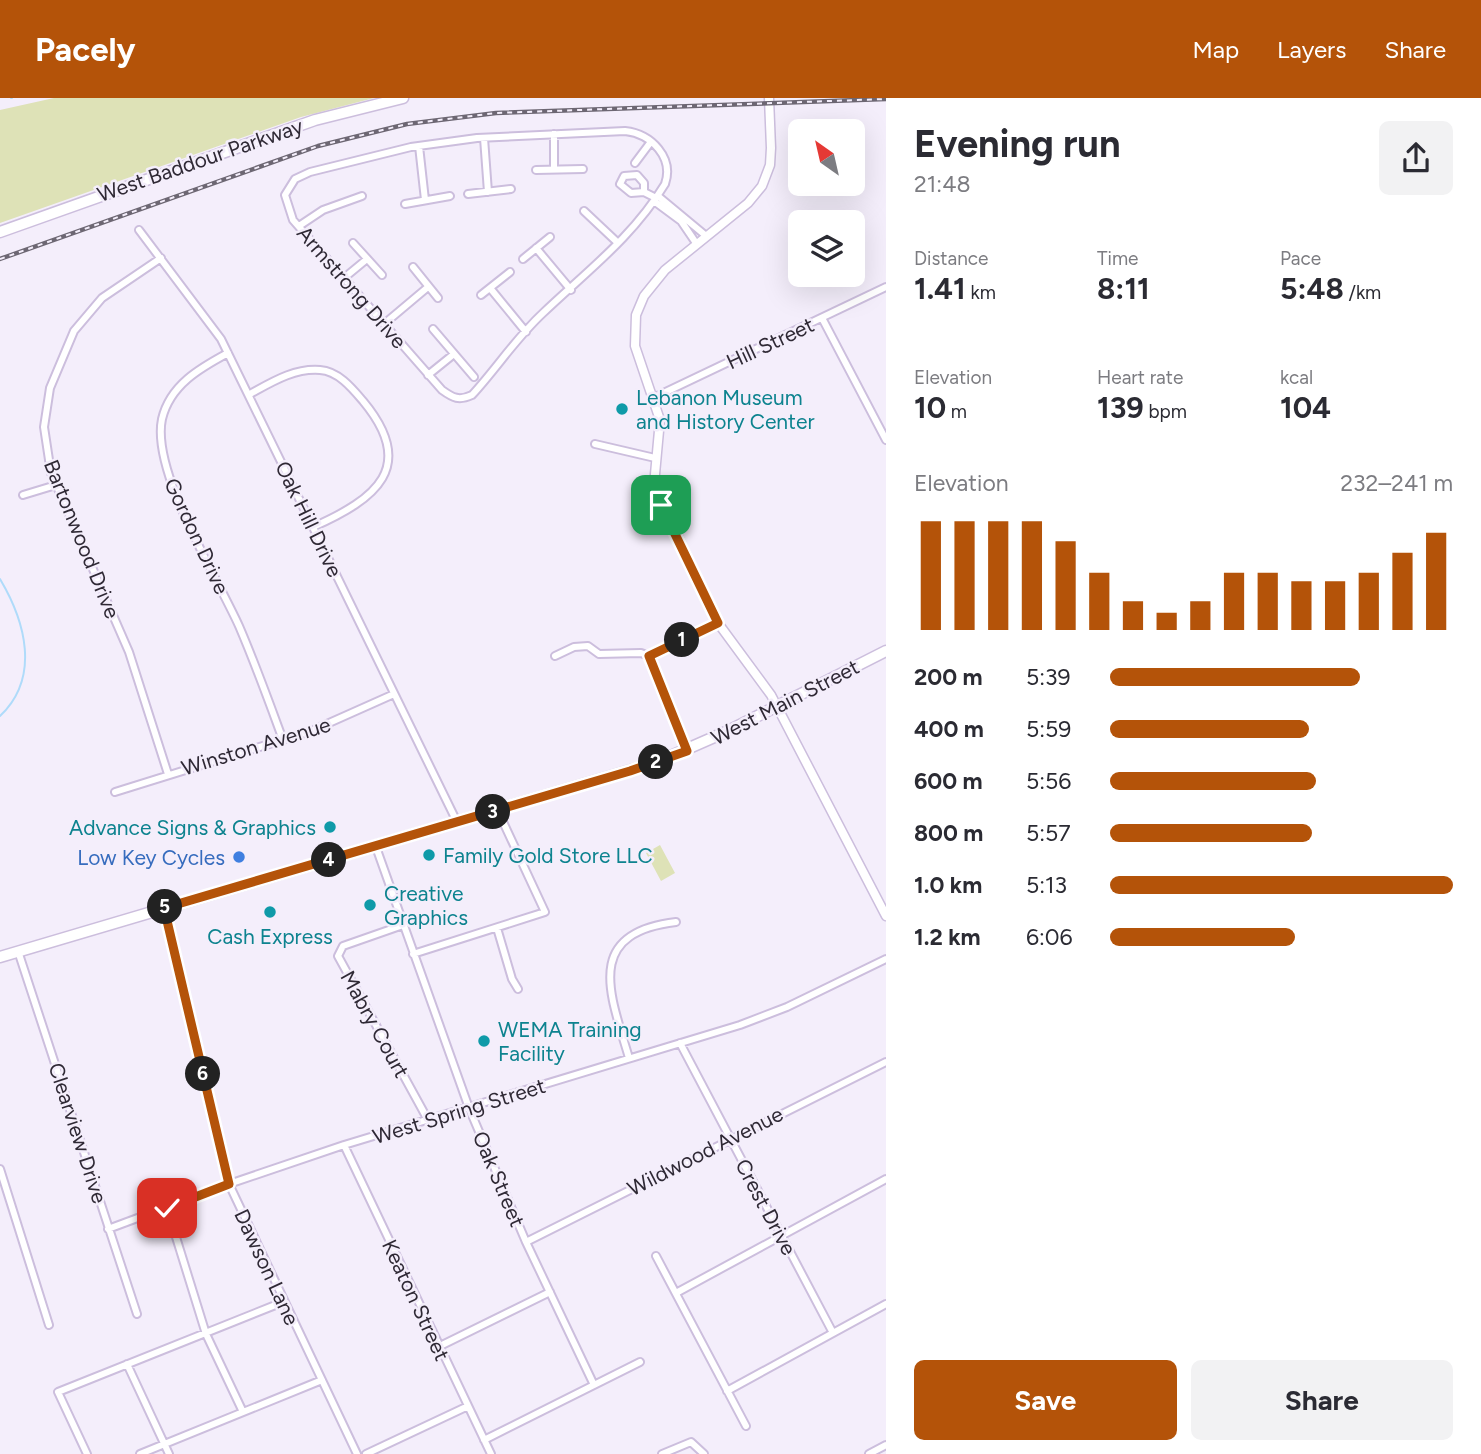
<!DOCTYPE html>
<html lang="en">
<head>
<meta charset="utf-8">
<style>
	:root { --surface:#fff; --page:#f2f2f3; --text:#2b2b33; --muted:#7c7c81; --accent:#b45309 }
	body { margin:0; font-family:Figtree,sans-serif; background:var(--page); color:var(--text); height:100vh; display:flex; flex-direction:column; font-size:26px; white-space:nowrap }
	* { box-sizing:border-box; margin:0 }
	p { font-size:23px; color:var(--muted) }
	.icon { flex:none; width:38px; height:38px; fill:none; stroke:currentColor; stroke-width:2; stroke-linecap:round; stroke-linejoin:round }
	.map { position:relative; flex:1; overflow:hidden }
	.panel { display:flex; flex-direction:column; background:var(--surface); width:595px }
	.panel>* { flex:none }
	.needle { width:46px; rotate:326deg }
	.buttons { position:absolute; left:788px; top:21px; display:grid; gap:14px }
	.buttons a { display:grid; place-items:center; width:77px; height:77px; border-radius:10px; background:var(--surface); box-shadow:0 7px 28px #0002; font-size:35px }
	.pin { position:absolute; display:grid; place-items:center; width:60px; height:60px; color:#fff; margin:-30px; border-radius:14px; box-shadow:0 4px 10px #0006 }
	.km { position:absolute; width:35px; height:35px; margin:-18px; border-radius:50%; background:#222; color:#fff; font-size:19px; line-height:35px; text-align:center }
	.round { display:grid; place-items:center; flex:none; width:74px; height:74px; border-radius:10px; background:var(--page) }
	.headline { display:flex; align-items:center; justify-content:space-between; height:119px; padding:0 28px }
	h1 { font-size:38px; font-weight:700; line-height:52px }
	.stats { display:grid; grid-template-columns:repeat(3,1fr); gap:10px; height:119px; padding:7px 28px }
	.stats div { display:grid; align-content:center }
	.stats b { font-size:30px; font-weight:700 }
	.stats small { font-size:19px; font-weight:400 }
	.stats p { font-size:19px }
	.chart { height:196px; padding:14px 28px }
	.chart p { display:flex; justify-content:space-between }
	.chart svg { width:100%; height:126px; margin-top:7px; stroke:var(--accent); stroke-width:6 }
	.button { display:flex; gap:14px; margin-top:auto; padding:14px 28px }
	.button a { flex:1; height:80px; border-radius:10px; background:var(--accent); color:#fff; font-size:28px; font-weight:700; line-height:80px; text-align:center }
	.button a+a { background:var(--page); color:var(--text) }
	ul { padding:0 28px; list-style:none; font-size:23px }
	li { display:grid; grid-template-columns:112px 84px 1fr; align-items:center; height:52px }
	li i { height:18px; border-radius:9px; background:var(--accent) }
	header { display:flex; align-items:center; gap:42px; box-sizing:border-box; height:98px; padding:0 35px; background:var(--accent); color:#fff }
	header strong { font-size:33px }
	nav { display:flex; gap:38px; margin-inline-start:auto; font-size:24px }
	main { display:flex; flex:1; min-height:0 }
	.map>svg:first-child { display:block }
	.green { fill:#dee2b7 }
	.lines { fill:none; stroke-linecap:round; stroke-linejoin:round }
	.stream { stroke:#afdbfa; stroke-width:2 }
	.street-casing { stroke:#ccbedd; stroke-width:10 }
	.secondary-casing { stroke:#ccbedd; stroke-width:11 }
	.primary-casing { stroke:#ccbedd; stroke-width:13 }
	.street { stroke:#fff; stroke-width:6 }
	.secondary { stroke:#fff; stroke-width:8 }
	.primary { stroke:#fff; stroke-width:10 }
	.rail-casing { stroke:#6d6773; stroke-width:4.5 }
	.rail { stroke:#f4eefb; stroke-width:2; stroke-dasharray:5; stroke-linecap:butt }
	.route-casing { stroke:#fff; stroke-width:14 }
	.route { stroke:#b45309; stroke-width:9 }
	.culture-dot { fill:#0f9aa8; stroke:#f4eefb; stroke-width:2.5 }
	.shop-dot { fill:#3f7fe0; stroke:#f4eefb; stroke-width:2.5 }
	.labels { text-anchor:middle; dominant-baseline:central; stroke-width:5; stroke-linejoin:round; paint-order:stroke }
	.street-label { font-size:21px; fill:#2f2935; stroke:#f4eefb }
	.culture-label { font-size:21px; fill:#0d838f; stroke:#f4eefb; text-anchor:start }
	.shop-label { font-size:21px; fill:#366cbe; stroke:#f4eefb; text-anchor:end }
</style>
</head>
<body>
<header>
<strong>Pacely</strong>
<nav><a>Map</a><a>Layers</a><a>Share</a></nav>
</header>
<main>
<div class="map">
<svg width="886" height="1356" viewBox="0 0 886 1356">
	<rect width="100%" height="100%" fill="#f4eefb"/>
	<path class="green" d="M54 0H374L301 19 0 125V12Z
		M660 747 675 775 661 783 646 755Z"/>
	<g class="lines">
		<path class="stream" d="M11 0H12
			M0 481C25 523 41 579 0 618"/>
		<defs>
			<path id="street" d="M625 33C652 36 674 60 665 86 632 140 587 173 543 215 516 240 496 271 472 297 459 303 453 300 442 292L293 122 285 97 295 81 310 74 411 49 477 40Z
				M554 36V71
				M484 40 488 94
				M419 48 425 102
				M635 65 650 45
				M536 72 583 71
				M644 94V85L637 77 624 78 620 86 631 95 644 94 656 100
				M468 96 511 91
				M658 98 705 137
				M654 103 681 123 696 145
				M405 106 450 98
				M584 113 618 145
				M299 128 323 112 362 98
				M139 132 221 241 457 724
				M353 145 382 177
				M536 150 571 192
				M161 160 102 200 74 233 50 290 44 329 51 375 129 554 168 676
				M523 161 550 139
				M413 169 438 200
				M344 180 367 161
				M490 190 526 234
				M481 197 510 174
				M822 220 886 342
				M384 226 428 189
				M433 231 474 279
				M228 255C200 270 170 287 162 321 151 373 216 477 239 528 255 565 269 604 283 642
				M428 277 454 256
				M250 296C272 284 294 270 320 272 338 273 352 290 363 303 418 369 376 401 313 429
				M653 300 886 189
				M595 346 655 360
				M23 397 56 387
				M555 558 574 549 588 548 599 556 641 555 649 558 718 525
				M649 558 687 653
				M115 694 311 633 394 596
				M376 749 469 1010 526 1144 594 1287
				M164 810 229 1086 357 1356
				M403 827 343 848 338 858 428 1022
				M497 830 512 881 518 891
				M18 853 137 1216
				M413 856 545 814 498 713
				M680 945 833 1235
				M629 960C611 898 582 835 676 824
				M344 1047 491 1356
				M0 1071 49 1227
				M167 1110 206 1236 243 1314
				M108 1131 229 1086 344 1047 740 927 787 909 886 861
				M526 1144 886 964
				M656 1158 746 1328
				M676 1195 886 1081
				M438 1249 550 1194
				M127 1266 169 1356
				M727 1293 886 1206
				M484 1342 640 1264
				M87 1356 58 1294 283 1204
				M140 1356 322 1282
				M366 1356 466 1309
				M662 1356 691 1344 704 1356
				M869 1356 886 1347"/>
			<path id="secondary" d="M769 0 771 50 770 67 762 88 748 105 665 172 644 198 636 217 635 248 660 322 654 387 718 525 771 597 886 818"/>
			<path id="primary" d="M0 134 315 22 403 0
				M0 859 655 665 728 633 886 553"/>
		</defs>
		<use href="#street" class="street-casing"/>
		<use href="#secondary" class="secondary-casing"/>
		<use href="#primary" class="primary-casing"/>
		<use href="#street" class="street"/>
		<use href="#secondary" class="secondary"/>
		<use href="#primary" class="primary"/>
		<defs>
			<path id="rail" d="M0 161 318 48 407 26 496 15 886 1"/>
		</defs>
		<use href="#rail" class="rail-casing"/>
		<use href="#rail" class="rail"/>
	</g>
	<g class="lines">
		<defs>
			<path id="route" d="M167 1110 229 1086 164 810 630 673 687 653 649 558 718 525 661 407"/>
		</defs>
		<use href="#route" class="route-casing"/>
		<use href="#route" class="route"/>
	</g>
	<g class="culture-dot">
		<circle cx="622" cy="311" r="7"/>
		<circle cx="330" cy="729" r="7"/>
		<circle cx="429" cy="757" r="7"/>
		<circle cx="370" cy="807" r="7"/>
		<circle cx="270" cy="814" r="7"/>
		<circle cx="484" cy="943" r="7"/>
	</g>
	<circle class="shop-dot" cx="239" cy="759" r="7"/>
	<g class="labels">
		<g class="street-label">
			<text transform="translate(200 62) rotate(-19)">West Baddour Parkway</text>
			<text transform="translate(352 189) rotate(49)">Armstrong Drive</text>
			<text transform="translate(770 245) rotate(-25)">Hill Street</text>
			<text transform="translate(309 421) rotate(64)">Oak Hill Drive</text>
			<text transform="translate(197 438) rotate(65)">Gordon Drive</text>
			<text transform="translate(82 441) rotate(68)">Bartonwood Drive</text>
			<text transform="translate(785 604) rotate(-27)">West Main Street</text>
			<text transform="translate(256 648) rotate(-17)">Winston Avenue</text>
			<text transform="translate(375 926) rotate(61)">Mabry Court</text>
			<text transform="translate(459 1013) rotate(-17)">West Spring Street</text>
			<text transform="translate(78 1035) rotate(72)">Clearview Drive</text>
			<text transform="translate(705 1053) rotate(-27)">Wildwood Avenue</text>
			<text transform="translate(499 1081) rotate(67)">Oak Street</text>
			<text transform="translate(766 1109) rotate(62)">Crest Drive</text>
			<text transform="translate(267 1169) rotate(65)">Dawson Lane</text>
			<text transform="translate(416 1202) rotate(65)">Keaton Street</text>
		</g>
		<g class="culture-label">
			<text x="636" y="299">Lebanon Museum<tspan x="636" dy="24">and History Center</tspan></text>
			<text x="316" y="729" text-anchor="end">Advance Signs &amp; Graphics</text>
			<text x="443" y="757">Family Gold Store LLC</text>
			<text x="384" y="795">Creative<tspan x="384" dy="24">Graphics</tspan></text>
			<text x="270" y="838" text-anchor="middle">Cash Express</text>
			<text x="498" y="931">WEMA Training<tspan x="498" dy="24">Facility</tspan></text>
		</g>
		<g class="shop-label">
			<text x="225" y="759">Low Key Cycles</text>
		</g>
	</g>
</svg>
<div class="buttons">
<a><svg class="needle" viewBox="-14 -14 28 28"><path d="M0-13l5 13h-10z" fill="#e53935"/><path d="M0 13l5-13h-10z" fill="#7c7c81"/></svg></a>
<a><svg class="icon" aria-label="layers" viewBox="0 0 24 24"><path d="M12 4l9 5-9 5-9-5zM3 14l9 5 9-5"/></svg></a>
</div>
<div class="pin" style="left:661px;top:407px;background:#1e9e55"><svg class="icon" aria-label="arrive" viewBox="0 0 24 24"><path d="M6 21V4h12l-3 4 3 4H6"/></svg></div>
<div class="pin" style="left:167px;top:1110px;background:#d93025"><svg class="icon" aria-label="check" viewBox="0 0 24 24"><path d="M5 12l5 5 9-10"/></svg></div>
<b class="km" style="left:682px;top:542px">1</b>
<b class="km" style="left:656px;top:664px">2</b>
<b class="km" style="left:493px;top:714px">3</b>
<b class="km" style="left:329px;top:762px">4</b>
<b class="km" style="left:165px;top:809px">5</b>
<b class="km" style="left:203px;top:976px">6</b>
</div>
<section class="panel">
<div class="headline"><div><h1>Evening run</h1><p>21:48</p></div><a class="round"><svg class="icon" aria-label="share" viewBox="0 0 24 24"><path d="M12 15V3M7 8l5-5 5 5M5 13v7h14v-7"/></svg></a></div>
<div class="stats">
<div><p>Distance</p><b>1.41<small> km</small></b></div>
<div><p>Time</p><b>8:11</b></div>
<div><p>Pace</p><b>5:48<small> /km</small></b></div>
</div>
<div class="stats">
<div><p>Elevation</p><b>10<small> m</small></b></div>
<div><p>Heart rate</p><b>139<small> bpm</small></b></div>
<div><p>kcal</p><b>104</b></div>
</div>
<div class="chart"><p><span>Elevation</span>232–241 m</p>
<svg viewBox="0 0 160 44" preserveAspectRatio="none"><path d="M5 44V6M15 44V6M25 44V6M35 44V6M45 44V13M55 44V24M65 44V34M75 44V38M85 44V34M95 44V24M105 44V24M115 44V27M125 44V27M135 44V24M145 44V17M155 44V10"/></svg>
</div>
<ul>
<li><b>200 m</b>5:39<i style="width:73%"></i></li>
<li><b>400 m</b>5:59<i style="width:58%"></i></li>
<li><b>600 m</b>5:56<i style="width:60%"></i></li>
<li><b>800 m</b>5:57<i style="width:59%"></i></li>
<li><b>1.0 km</b>5:13<i style="width:100%"></i></li>
<li><b>1.2 km</b>6:06<i style="width:54%"></i></li>
</ul>
<div class="button"><a>Save</a><a>Share</a></div>
</section>
</main>
</body>
</html>
